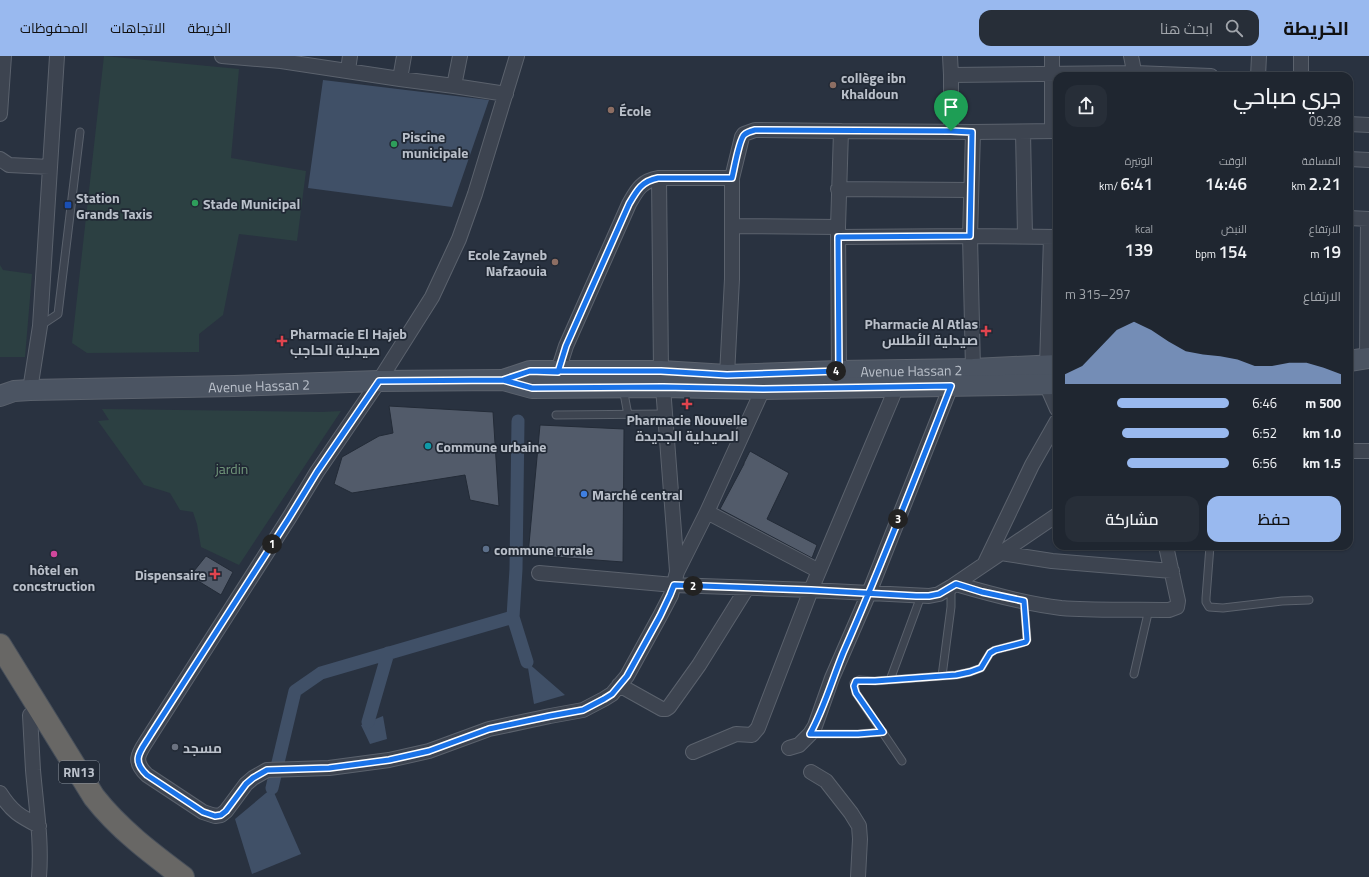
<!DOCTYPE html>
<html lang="ar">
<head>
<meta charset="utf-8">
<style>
	:root { --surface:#1f2630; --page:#272e38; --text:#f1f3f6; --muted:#a1a5ab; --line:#3c434c; --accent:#99b9ef }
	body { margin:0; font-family:"Titillium Web",Cairo,sans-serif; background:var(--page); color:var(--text); direction:rtl; height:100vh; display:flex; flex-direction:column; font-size:15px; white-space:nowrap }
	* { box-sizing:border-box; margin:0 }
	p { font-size:13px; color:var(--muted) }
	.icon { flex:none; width:22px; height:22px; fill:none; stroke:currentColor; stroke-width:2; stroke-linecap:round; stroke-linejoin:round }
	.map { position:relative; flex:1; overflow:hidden; direction:ltr }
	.panel { position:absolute; left:1053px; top:16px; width:300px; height:478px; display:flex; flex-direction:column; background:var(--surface); border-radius:12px; box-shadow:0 1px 3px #0004,0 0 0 1px var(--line); direction:rtl }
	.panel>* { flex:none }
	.pin { position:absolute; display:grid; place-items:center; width:34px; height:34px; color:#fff; margin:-41px -17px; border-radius:50% 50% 50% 0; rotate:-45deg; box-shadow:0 0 4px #0007 }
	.pin .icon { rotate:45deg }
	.km { position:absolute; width:20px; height:20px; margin:-10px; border-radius:50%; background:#222; color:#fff; font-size:11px; line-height:20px; text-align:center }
	.round { display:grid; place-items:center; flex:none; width:42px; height:42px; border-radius:12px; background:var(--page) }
	.overview { display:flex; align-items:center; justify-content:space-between; height:68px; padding:0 12px }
	h1 { font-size:22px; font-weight:600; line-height:30px }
	.figures { display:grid; grid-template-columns:repeat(3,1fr); gap:6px; height:68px; padding:4px 12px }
	.figures div { display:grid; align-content:center }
	.figures b { font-size:17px; font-weight:600 }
	.figures small { font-size:11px; font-weight:400 }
	.figures p { font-size:11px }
	.chart { height:112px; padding:8px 12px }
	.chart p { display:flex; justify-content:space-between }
	.chart svg { width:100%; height:72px; margin-top:4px; fill:var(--accent); opacity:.7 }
	.button { display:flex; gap:8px; margin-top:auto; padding:8px 12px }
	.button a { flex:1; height:46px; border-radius:12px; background:var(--accent); color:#111; font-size:16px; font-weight:600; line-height:46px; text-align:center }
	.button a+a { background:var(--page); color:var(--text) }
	ul { padding:0 12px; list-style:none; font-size:13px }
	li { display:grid; grid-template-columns:64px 48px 1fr; align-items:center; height:30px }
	li i { height:10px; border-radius:5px; background:var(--accent) }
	header { display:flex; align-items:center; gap:24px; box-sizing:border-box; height:56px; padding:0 20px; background:var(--accent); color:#111 }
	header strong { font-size:19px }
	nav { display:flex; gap:22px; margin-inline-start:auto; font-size:14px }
	.search { width:280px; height:36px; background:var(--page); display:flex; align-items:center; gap:10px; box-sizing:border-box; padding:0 14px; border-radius:12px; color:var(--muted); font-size:15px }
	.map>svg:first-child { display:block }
	.green { fill:#2c4042 }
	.water { fill:#405067 }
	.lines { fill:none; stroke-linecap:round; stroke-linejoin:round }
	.canal { stroke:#405067; stroke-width:13 }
	.building { fill:#525b6a; stroke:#232b37 }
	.service-casing { stroke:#5b626d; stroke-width:9 }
	.minor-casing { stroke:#5b626d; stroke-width:16 }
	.secondary-casing { stroke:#5b626d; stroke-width:22 }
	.trunk-casing { stroke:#474f5a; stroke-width:24 }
	.service { stroke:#3d4450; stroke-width:7 }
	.minor { stroke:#3d4450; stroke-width:14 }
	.secondary { stroke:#4b5462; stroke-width:20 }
	.trunk { stroke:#686765; stroke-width:22 }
	.route-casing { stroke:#fff; stroke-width:8 }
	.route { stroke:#1a73e8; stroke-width:5 }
	.education-dot { fill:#8d6e63; stroke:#212935; stroke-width:1.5 }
	.leisure-dot { fill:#2e9e5b; stroke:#212935; stroke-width:1.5 }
	.transit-dot { fill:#1a4fb4; stroke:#212935; stroke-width:1.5 }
	.health-dot { fill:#e0444e; stroke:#212935; stroke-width:1.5 }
	.culture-dot { fill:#0f9aa8; stroke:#212935; stroke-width:1.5 }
	.shop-dot { fill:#3f7fe0; stroke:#212935; stroke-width:1.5 }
	.service-dot { fill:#5c6f8a; stroke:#212935; stroke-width:1.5 }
	.hotel-dot { fill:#d1479c; stroke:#212935; stroke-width:1.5 }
	.worship-dot { fill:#6b7280; stroke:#212935; stroke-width:1.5 }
	.labels { text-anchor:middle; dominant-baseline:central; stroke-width:3.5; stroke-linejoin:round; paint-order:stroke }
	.shield { fill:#212935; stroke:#8c939d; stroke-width:1 }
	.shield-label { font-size:13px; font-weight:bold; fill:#bac0ca }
	.poi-label { font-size:14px; font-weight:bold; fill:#bac0ca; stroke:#212935; text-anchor:start }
	.street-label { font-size:14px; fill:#bac0ca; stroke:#212935 }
	.park-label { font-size:14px; fill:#73997c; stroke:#212935 }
</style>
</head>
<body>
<header>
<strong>الخريطة</strong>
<div class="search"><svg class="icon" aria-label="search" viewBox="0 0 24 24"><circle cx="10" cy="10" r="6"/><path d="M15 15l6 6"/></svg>ابحث هنا</div>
<nav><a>الخريطة</a><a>الاتجاهات</a><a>المحفوظات</a></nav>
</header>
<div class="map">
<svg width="1369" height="821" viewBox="0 0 1369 821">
	<rect width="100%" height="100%" fill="#293240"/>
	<path class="green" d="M104 0 239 13 231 102 306 115 297 185 239 178 223 259 199 278V296L87 297 72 287Z
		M0 209 3 214 32 218 25 301H0Z
		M102 353 322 356 341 355 239 509 201 491 197 468 193 456 180 454 170 437 144 429 98 365 109 364Z"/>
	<path class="water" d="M323 24 489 44 452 151 308 132Z
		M527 606 565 639 534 648Z
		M383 660 387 683 370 688 361 669Z
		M272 732 301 798 252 818 235 763Z"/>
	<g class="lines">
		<path class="canal" d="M518 365 516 513 513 561 527 606
			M368 666 388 597
			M272 732 295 635 321 617 513 561"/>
	</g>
	<path class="building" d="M389 350 493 356 499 450 470 444 465 419 352 437 334 428 342 401 379 380 393 377Z
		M540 369 624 373 623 506 528 499Z
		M750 395 789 417 767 463 817 489 812 502 720 453 744 408V407Z
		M206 500 233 516 221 539 190 520Z"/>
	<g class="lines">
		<defs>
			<path id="service" d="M40 270 58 258 80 76
				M623 332 628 359
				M556 359 665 358
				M1210 490 1206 542V546L1209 551 1223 552 1282 545 1309 544
				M1134 618 1149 553
				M942 620 951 551V531
				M890 624 921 540
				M810 678H858L883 676
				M902 705 856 637 854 627 859 624 875 625 956 619 970 616 981 612 990 597 995 594 1022 587 1027 584 1024 545"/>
			<path id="minor" d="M222 0 281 5 400 23 454 30 460 0
				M517 0 475 138 459 183 432 241 379 325 317 416 289 462 151 678C141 695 130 703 147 719L203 756 215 760 221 759 226 755 246 728 253 722 267 714 329 712 389 704 429 695 489 673 550 660 583 654 604 643 612 638 627 620 660 560 671 539 677 516 707 456 763 333
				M950 0 951 19 1135 17 1211 20
				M1052 0V75
				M1131 0 1135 20
				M1301 0V20
				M348 14 350 0
				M951 19V75
				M1258 20 1259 0
				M400 23 404 0
				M454 30 506 38
				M0 58 4 0
				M1349 68 1369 69
				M841 75 973 76 970 180 973 313
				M973 76 1057 75
				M1023 76 1025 180
				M0 103 9 109 50 111
				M1349 103 1369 104
				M659 122 661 315
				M732 122 742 81 744 78 755 74 841 75 838 171 839 315
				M838 133 971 134
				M1349 162 1369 163
				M732 170 838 171
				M838 181 970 180 1057 181
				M1367 302 1368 163
				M1047 310 1051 181
				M558 315 566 290 629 148C637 134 641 125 659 122H732V223L727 319
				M1046 328 1057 353
				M663 331 677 515
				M30 334 40 270 57 0
				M1349 395H1369
				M707 456 819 515
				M1001 497 1052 505 1172 515
				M985 507 1032 409 1057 365
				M539 517 674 529 811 534 929 540 939 538 951 531 1057 459
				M956 528C990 538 1026 548 1061 552 1097 555 1133 553 1169 554L1177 551 1178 545 1166 490
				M619 629 662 653H666L669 651 699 609 747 532
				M30 659C31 678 32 696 33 714 36 750 42 785 39 821
				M789 692 799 689 810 678 815 670 832 622 869 537 951 330
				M693 696 736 678 752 679 758 672 811 534 897 330
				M811 716 826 725 851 757 859 770 860 783 858 821
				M0 737C12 756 20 760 39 770"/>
			<g id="secondary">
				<path d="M1349 305 1369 302"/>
				<path id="s1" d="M503 324 530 315H661L727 319 839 315 973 313 1057 309"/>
				<path id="s2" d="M0 340 14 335 30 334 234 330 379 325 503 324 532 332 663 331 763 333 1057 328"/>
			</g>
			<path id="trunk" d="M0 589 94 741C119 773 151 797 183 821"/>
		</defs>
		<use href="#service" class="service-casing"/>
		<use href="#minor" class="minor-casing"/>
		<use href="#secondary" class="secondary-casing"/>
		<use href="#trunk" class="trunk-casing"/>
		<use href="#service" class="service"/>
		<use href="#minor" class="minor"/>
		<use href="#secondary" class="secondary"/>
		<use href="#trunk" class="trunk"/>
	</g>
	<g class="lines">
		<defs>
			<path id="route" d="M951 75 755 74C751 75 747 76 744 79 739 84 734 114 732 122H658C642 125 637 134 629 148L566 290 558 316 530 315 503 324 379 325 317 416 289 462 151 678C141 695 130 703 147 719L203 756 215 760 221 759 226 755 246 728 253 722 267 714 329 712 389 704 429 695 489 673 550 660 583 654 604 643 612 638 627 620 660 560 670 539 674 529 811 534 916 540H929L939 538 956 528 982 536 1024 545 1027 584 1026 586 995 594 990 597 981 612 970 616 956 619 875 625H856L854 630 856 637 883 676 858 678H810C824 653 832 624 843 597 882 509 916 420 951 330L763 333 663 331 532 332 503 324 530 315H661L727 319 839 315 838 181 970 180 972 76 951 75"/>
		</defs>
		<use href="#route" class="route-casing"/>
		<use href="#route" class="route"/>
	</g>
	<g class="education-dot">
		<circle cx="833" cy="29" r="4"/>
		<circle cx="611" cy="54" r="4"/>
		<circle cx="555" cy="206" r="4"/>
	</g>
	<g class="leisure-dot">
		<circle cx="394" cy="88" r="4"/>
		<circle cx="195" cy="147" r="4"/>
	</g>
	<rect class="transit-dot" x="64" y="145" width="8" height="8" rx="2"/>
	<g class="health-dot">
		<path d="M984 269h4v4h4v4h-4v4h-4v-4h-4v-4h4z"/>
		<path d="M280 279h4v4h4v4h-4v4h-4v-4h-4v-4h4z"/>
		<path d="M685 342h4v4h4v4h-4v4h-4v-4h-4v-4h4z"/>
		<path d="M213 512h4v4h4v4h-4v4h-4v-4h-4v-4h4z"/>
	</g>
	<circle class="culture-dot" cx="428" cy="390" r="4"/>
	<circle class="shop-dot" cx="584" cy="438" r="4"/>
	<circle class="service-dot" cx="486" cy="493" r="4"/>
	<circle class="hotel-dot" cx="54" cy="498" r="4"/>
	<circle class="worship-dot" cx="175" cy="691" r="4"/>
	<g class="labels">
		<rect class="shield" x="59" y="705" width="40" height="22" rx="3"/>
		<g class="shield-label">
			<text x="79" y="716">RN13</text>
		</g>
		<g class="poi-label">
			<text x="841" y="21">collège ibn<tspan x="841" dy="16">Khaldoun</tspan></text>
			<text x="619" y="54">École</text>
			<text x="402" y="80">Piscine<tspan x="402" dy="16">municipale</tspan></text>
			<text x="76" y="141">Station<tspan x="76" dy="16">Grands Taxis</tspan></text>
			<text x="203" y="147">Stade Municipal</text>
			<text x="547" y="198" text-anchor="end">Ecole Zayneb<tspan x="547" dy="16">Nafzaouia</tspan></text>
			<text x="978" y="267" text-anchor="end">Pharmacie Al Atlas<tspan x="978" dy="16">صيدلية الأطلس</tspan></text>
			<text x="290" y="277">Pharmacie El Hajeb<tspan x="290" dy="16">صيدلية الحاجب</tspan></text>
			<text x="687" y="363" text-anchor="middle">Pharmacie Nouvelle<tspan x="687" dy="16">الصيدلية الجديدة</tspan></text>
			<text x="436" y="390">Commune urbaine</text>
			<text x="592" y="438">Marché central</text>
			<text x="494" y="493">commune rurale</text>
			<text x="54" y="513" text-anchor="middle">hôtel en<tspan x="54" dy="16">concstruction</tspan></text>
			<text x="206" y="518" text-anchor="end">Dispensaire</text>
			<text x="183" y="691">مسجد</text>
		</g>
		<g class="street-label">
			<text stroke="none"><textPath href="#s1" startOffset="410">Avenue Hassan 2</textPath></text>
			<text stroke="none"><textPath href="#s2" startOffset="260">Avenue Hassan 2</textPath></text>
		</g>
		<g class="park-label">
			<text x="232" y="412">jardin</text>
		</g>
	</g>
</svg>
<div class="pin" style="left:951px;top:75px;background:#1e9e55"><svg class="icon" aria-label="arrive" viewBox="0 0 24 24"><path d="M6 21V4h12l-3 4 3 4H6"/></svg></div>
<b class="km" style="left:272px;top:488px">1</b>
<b class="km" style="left:693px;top:530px">2</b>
<b class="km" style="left:898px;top:463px">3</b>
<b class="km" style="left:836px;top:315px">4</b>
<section class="panel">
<div class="overview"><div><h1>جري صباحي</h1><p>09:28</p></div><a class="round"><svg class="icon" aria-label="share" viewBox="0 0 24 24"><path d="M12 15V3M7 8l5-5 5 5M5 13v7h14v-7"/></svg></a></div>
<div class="figures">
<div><p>المسافة</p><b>2.21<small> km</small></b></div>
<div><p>الوقت</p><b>14:46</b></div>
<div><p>الوتيرة</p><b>6:41<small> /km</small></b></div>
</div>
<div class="figures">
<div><p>الارتفاع</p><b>19<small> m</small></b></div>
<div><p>النبض</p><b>154<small> bpm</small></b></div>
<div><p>kcal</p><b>139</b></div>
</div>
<div class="chart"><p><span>الارتفاع</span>297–315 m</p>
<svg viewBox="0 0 160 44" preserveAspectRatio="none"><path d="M0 44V38L10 33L20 22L30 11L40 6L50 11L60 18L70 24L80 26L90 27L100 29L110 33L120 33L130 31L140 31L150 34L160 38V44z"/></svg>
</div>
<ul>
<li><b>500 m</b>6:46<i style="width:68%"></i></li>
<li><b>1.0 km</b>6:52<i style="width:65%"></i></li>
<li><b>1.5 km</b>6:56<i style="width:62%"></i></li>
</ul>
<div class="button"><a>حفظ</a><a>مشاركة</a></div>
</section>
</div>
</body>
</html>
